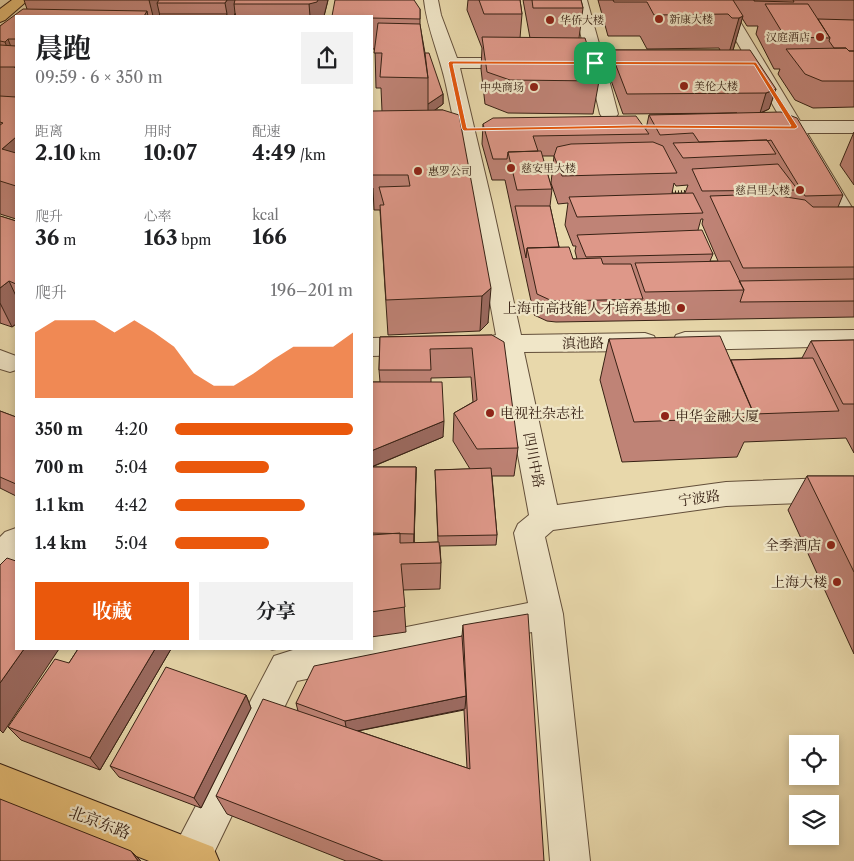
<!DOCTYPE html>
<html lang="zh">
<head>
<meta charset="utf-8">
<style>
	:root { --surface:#fff; --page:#f2f2f2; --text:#202124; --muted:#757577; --accent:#ea580c }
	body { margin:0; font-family:"Libre Caslon Text","Noto Serif SC",serif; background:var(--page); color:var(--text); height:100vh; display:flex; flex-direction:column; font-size:19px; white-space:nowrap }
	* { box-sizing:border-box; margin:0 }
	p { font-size:16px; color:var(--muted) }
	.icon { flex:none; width:28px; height:28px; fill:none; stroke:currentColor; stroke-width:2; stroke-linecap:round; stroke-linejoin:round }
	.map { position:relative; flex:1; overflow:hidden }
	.panel { position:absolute; left:15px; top:15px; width:358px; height:635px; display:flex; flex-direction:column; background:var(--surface); border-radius:0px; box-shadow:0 2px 8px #0003 }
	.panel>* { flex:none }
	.tools { position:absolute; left:789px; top:735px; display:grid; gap:10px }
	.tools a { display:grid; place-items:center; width:50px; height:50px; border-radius:0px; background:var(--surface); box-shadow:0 2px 8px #0003; font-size:25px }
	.pin { position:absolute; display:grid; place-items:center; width:42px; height:42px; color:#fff; margin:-21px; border-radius:10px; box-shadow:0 2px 8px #0006 }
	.round { display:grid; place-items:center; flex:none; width:52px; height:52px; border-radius:0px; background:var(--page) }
	.headline { display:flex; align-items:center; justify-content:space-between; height:85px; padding:0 20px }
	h1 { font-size:28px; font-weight:700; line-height:38px }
	.stats { display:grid; grid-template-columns:repeat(3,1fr); gap:8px; height:85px; padding:5px 20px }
	.stats div { display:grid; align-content:center }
	.stats b { font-size:21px; font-weight:700 }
	.stats small { font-size:14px; font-weight:400 }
	.stats p { font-size:14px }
	.chart { height:140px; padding:10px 20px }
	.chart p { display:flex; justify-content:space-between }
	.chart svg { width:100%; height:90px; margin-top:5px; fill:var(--accent); opacity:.7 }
	.cta { display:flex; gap:10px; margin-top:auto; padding:10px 20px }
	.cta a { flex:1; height:58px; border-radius:0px; background:var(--accent); color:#fff; font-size:20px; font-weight:700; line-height:58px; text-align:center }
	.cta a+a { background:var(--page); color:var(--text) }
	ul { padding:0 20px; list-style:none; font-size:16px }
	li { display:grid; grid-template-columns:80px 60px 1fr; align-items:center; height:38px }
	li i { height:12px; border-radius:6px; background:var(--accent) }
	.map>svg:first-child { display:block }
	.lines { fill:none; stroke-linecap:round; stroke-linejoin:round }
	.minor-casing { stroke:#634f3a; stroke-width:2 }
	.major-casing { stroke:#372114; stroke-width:2 }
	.path { stroke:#372114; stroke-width:2.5; stroke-dasharray:1 2; stroke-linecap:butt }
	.minor { fill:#f0e6c8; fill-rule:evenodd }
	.major { fill:#e4bc76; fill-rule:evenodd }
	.wall { fill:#bf8376; stroke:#372114; fill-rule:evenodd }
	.shaded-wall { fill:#9b6a60; stroke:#372114 }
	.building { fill:#de9889; stroke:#372114 }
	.route { fill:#ea580c; stroke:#fff; fill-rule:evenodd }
	.poi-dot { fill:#8f2418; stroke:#f0e6c8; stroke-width:2 }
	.labels { text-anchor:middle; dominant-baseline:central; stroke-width:4.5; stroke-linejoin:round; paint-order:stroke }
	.far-poi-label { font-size:11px; fill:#372114; stroke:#f0e6c8; text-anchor:start }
	.poi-label { font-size:14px; fill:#372114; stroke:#f0e6c8; text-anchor:end }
	.street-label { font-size:14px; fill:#372114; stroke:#f0e6c8 }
	.near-street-label { font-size:16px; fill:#372114; stroke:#f0e6c8 }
</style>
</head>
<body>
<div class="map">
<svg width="854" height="861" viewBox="0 0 854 861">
	<rect width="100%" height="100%" fill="#e8d8ab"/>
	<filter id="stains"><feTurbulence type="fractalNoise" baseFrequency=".004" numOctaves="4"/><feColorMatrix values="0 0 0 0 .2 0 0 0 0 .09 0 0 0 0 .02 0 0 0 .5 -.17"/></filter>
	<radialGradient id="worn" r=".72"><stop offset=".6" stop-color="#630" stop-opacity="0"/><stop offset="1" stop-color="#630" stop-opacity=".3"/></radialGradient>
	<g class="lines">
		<defs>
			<path id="minor" d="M424 0H438L441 15 457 58H586L573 0H587L603 58H644L650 59 652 63 650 67 644 68H606L618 114 615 118 609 119 603 118 600 114 589 68H460L492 203 521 335 645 333 654 336 657 342 654 348 645 351 524 352 557 505 726 482 854 477V501L726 506 553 530 545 537 563 614 590 861H550L532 632 297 681 210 861H171L170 858 176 844 274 656 296 649H371V634L528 603 514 533 518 524 529 515 499 352 484 350 481 344 484 338 496 335C481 251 464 168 446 85 440 56 427 29 424 0Z
				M713 0H727L800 121H854V133H807L854 211V235L846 234 843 229 788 133 758 131 756 127 758 123 782 121Z
				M854 330V346L685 350 676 347 673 341 676 335 685 332Z
				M417 337 426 340 430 346 426 352 417 355 371 356V338Z
				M0 350 16 356V370L10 372 0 369Z
				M16 528V561L11 566 0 570V537L5 532Z"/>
			<path id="major" d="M12 0H28L5 20 0 22V9Z
				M0 764 213 847 219 861H149L0 802Z"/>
		</defs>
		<use href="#minor" class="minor-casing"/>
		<use href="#major" class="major-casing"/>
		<path class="path" d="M542 164H556
			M672 192 689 191"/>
		<use href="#minor" class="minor"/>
		<use href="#major" class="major"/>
	</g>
	<path class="wall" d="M24 0H328L324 16H236L235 13 234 16H16V219L0 214V26L27 9Z
		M468 0H520L522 14 520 38H530L523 0H581L583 8 579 38 599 81 593 114 508 113 485 104 481 69 482 48 467 10Z
		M598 0H854V107L813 108 795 100 778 74 780 69H774L756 34 758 26H747L742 18 733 50 776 89 769 109 761 113 843 195 838 207H854V317L556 322 547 321 534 315 505 180H492L482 144 483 124 646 129 649 115 737 113 623 114 607 69 610 50H720L719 48 647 49 640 36H608ZM542 156H554L551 183 558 204 568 203 565 225 573 246H576L575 251 577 259H573L559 247 550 206 552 189ZM674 183 676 186 688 185 685 193H672ZM701 219H703L702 224 718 261H710L713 254 698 230Z
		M420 9V25L425 53 443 94V104L435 110H443L488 323 480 331 388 335 380 210H374L373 188H371V134H372L382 111 381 88H376L375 49H371V16Z
		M854 132V185L840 165Z
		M0 216 16 221V324L12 327 0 323Z
		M492 335 518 448 514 476H492L497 535 496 545 440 546 441 563 440 589 403 590 406 632 371 637V382H380L379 370 380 337ZM471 377 473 402 454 413 453 441 470 469 435 470 438 542 414 543 416 467H372L443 437 431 382V378Z
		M609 339 731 360 802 358 811 341 854 340V453L846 438 744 442 737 457 622 462 600 380Z
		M0 411 16 417V496L0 488Z
		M807 476H854V654L788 510Z
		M463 625 544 861H346L227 814 216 796 298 711 296 703 462 636ZM464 710 467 768 358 731Z
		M78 649H171L100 770 21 740 8 727 69 663Z
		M268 649H281L272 650Z
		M246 695 251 708 201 808 119 777 110 766Z"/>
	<path class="shaded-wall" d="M149 0H160L157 3 160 16H153Z
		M227 0H240L234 4 235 13 234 16H226L227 14 225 3Z
		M318 0H328L324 16H310L309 4Z
		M147 11 148 16H144Z
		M743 16 733 50 729 53 739 18Z
		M8 39 16 60 15 68 5 42Z
		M776 89 769 109 760 113 766 93Z
		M443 94V104L428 115V104Z
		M16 137V183L2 149Z
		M9 281 16 296V324L12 327 0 303V288Z
		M491 288 488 323 480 331 482 296Z
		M444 421 443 437 371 467V451Z
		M416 467V478L414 544V534Z
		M24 649H59L3 733 0 730V683Z
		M155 649H171L100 770 90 758Z
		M246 695 251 708 201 808 194 798Z
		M466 696 465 709 347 733 345 721Z
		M131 851 141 861H138Z"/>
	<path class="building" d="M159 0H227L225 3H157Z
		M235 0H318L317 2 309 4H234Z
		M335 0H414L420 9V19L371 18V16H332Z
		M479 0H520L522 14H484Z
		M532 0H581L583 8H533Z
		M613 0H733L743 16 739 18H732L728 14 654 15 647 2H614Z
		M754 0H793L794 2 754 1Z
		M765 4H808L830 38 785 37Z
		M23 9 147 11 144 16H16V39H8L5 42 0 41V26Z
		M160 14H227L226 16H158Z
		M818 19 854 20V51H849L846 48H834L829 41 830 38Z
		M378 23 420 24 428 78 380 77 382 53H374Z
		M482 37 585 38 599 81 510 80 487 72Z
		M0 45 16 46V67H0Z
		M846 48 849 51H854V81H822L805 74 786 49Z
		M610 50H750L776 89 766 93 627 94Z
		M425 53H429L443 94 428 104V78Z
		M0 96 16 97V137L2 149 16 153V186L0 181V125L3 123 0 122Z
		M443 110 459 115 491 288 482 296 386 300 380 205H384L379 187 410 186 408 175H372V111Z
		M781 112 797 118 843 195 805 196 771 140 767 141V140L699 142 693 133 660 135 649 115Z
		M636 116 649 134 533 136 538 151 508 152 507 159H493L483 124 493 118Z
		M371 134H372L371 167Z
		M767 140 776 154 683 158 673 143Z
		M653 142 663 146 677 173 562 176 554 156 557 147 571 144Z
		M541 151 552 189 517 190 508 152Z
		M778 164 798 190 702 191 692 169Z
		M693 193 703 213 577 217 569 197Z
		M767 194 805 200 813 207H854V267L743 268 710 196Z
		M515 206H550L559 247 527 248 526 258Z
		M0 216 16 221V284L9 281 0 288Z
		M702 230 713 254 586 257 577 235Z
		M569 247 573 259 601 258 603 264H631L643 299 559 301 550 300 537 294 527 248Z
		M730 261 744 290 645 292 635 263Z
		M854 279V301L740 302 744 290 739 281Z
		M492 335 504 342 518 448 477 449 454 413 477 400 472 348 430 349 431 370H379L380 337Z
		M720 336 755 417 634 422 609 339Z
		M854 340V404H843L811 341Z
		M813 358 839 411 754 414 731 360Z
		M371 382H442L444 421 371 451Z
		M0 411 16 417V484L0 477Z
		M371 467H416L414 534 371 533Z
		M491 468 497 535 438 536 435 470Z
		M807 476H854V572Z
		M400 533V543L439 542 441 563 401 564 405 607 371 612V535Z
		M7 558 16 561V649H24L0 683V565Z
		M528 614 544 861H383L216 796 263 699 470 769 463 625Z
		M462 636 466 696 345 721 296 703 314 666Z
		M78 649H155L90 758 8 727 55 659 69 663Z
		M166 667 246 695 194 798 110 766Z
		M0 799 131 851 138 861H0Z"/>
	<path class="route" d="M450 61 756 62 798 127 795 129 633 128 464 131 462 129 448 63ZM453 64 754 65 791 126 633 125 467 128Z"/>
	<g class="poi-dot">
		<circle cx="659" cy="19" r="5"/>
		<circle cx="550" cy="20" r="5"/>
		<circle cx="820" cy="37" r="5"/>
		<circle cx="684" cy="86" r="5"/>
		<circle cx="534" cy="87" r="5"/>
		<circle cx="511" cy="168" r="5"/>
		<circle cx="418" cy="171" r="5"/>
		<circle cx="800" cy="190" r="5"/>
		<circle cx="681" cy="308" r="5"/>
		<circle cx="490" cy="413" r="5"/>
		<circle cx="665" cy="416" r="5"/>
		<circle cx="831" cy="545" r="5"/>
		<circle cx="837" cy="582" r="5"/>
	</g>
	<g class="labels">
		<g class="far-poi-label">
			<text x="669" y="19">新康大楼</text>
			<text x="560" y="20">华侨大楼</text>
			<text x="810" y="37" text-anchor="end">汉庭酒店</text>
			<text x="694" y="86">美伦大楼</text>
			<text x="524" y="87" text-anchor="end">中央商场</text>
			<text x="521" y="168">慈安里大楼</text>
			<text x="428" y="171">惠罗公司</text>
			<text x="790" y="190" text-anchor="end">慈昌里大楼</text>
		</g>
		<g class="poi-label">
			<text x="671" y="308">上海市高技能人才培养基地</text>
			<text x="500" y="413" text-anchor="start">电视社杂志社</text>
			<text x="675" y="416" text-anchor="start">申华金融大厦</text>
			<text x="821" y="545">全季酒店</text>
			<text x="827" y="582">上海大楼</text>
		</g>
		<g class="street-label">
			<text transform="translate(583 343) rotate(-1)">滇池路</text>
			<text transform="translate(534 460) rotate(79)">四川中路</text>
			<text transform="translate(699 498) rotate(-8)">宁波路</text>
		</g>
		<g class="near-street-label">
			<text transform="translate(100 822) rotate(21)">北京东路</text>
		</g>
	</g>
	<rect width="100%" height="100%" filter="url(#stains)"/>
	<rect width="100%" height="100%" fill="url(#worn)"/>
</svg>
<div class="tools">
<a><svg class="icon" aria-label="locate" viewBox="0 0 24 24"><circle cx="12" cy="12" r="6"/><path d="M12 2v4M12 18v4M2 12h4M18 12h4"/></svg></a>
<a><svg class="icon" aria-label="layers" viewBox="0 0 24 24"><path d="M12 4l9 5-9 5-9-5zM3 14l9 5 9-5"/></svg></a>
</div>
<div class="pin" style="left:595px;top:63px;background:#1e9e55"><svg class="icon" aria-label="arrive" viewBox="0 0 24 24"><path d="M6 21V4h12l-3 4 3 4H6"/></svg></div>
<section class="panel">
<div class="headline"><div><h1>晨跑</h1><p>09:59 · 6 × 350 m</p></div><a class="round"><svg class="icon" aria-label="share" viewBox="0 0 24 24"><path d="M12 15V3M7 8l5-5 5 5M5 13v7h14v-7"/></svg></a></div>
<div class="stats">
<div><p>距离</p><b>2.10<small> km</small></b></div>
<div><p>用时</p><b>10:07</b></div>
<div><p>配速</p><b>4:49<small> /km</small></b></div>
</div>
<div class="stats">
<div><p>爬升</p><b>36<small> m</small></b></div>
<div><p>心率</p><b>163<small> bpm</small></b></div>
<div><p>kcal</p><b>166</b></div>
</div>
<div class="chart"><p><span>爬升</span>196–201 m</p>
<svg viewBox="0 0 160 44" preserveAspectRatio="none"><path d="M0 44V12L10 6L20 6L30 6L40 12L50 6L60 12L70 19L80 32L90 38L100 38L110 32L120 25L130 19L140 19L150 19L160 12V44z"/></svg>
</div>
<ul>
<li><b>350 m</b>4:20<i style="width:100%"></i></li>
<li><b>700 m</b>5:04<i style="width:53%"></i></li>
<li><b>1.1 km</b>4:42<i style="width:73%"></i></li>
<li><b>1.4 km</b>5:04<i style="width:53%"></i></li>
</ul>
<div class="cta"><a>收藏</a><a>分享</a></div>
</section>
</div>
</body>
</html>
